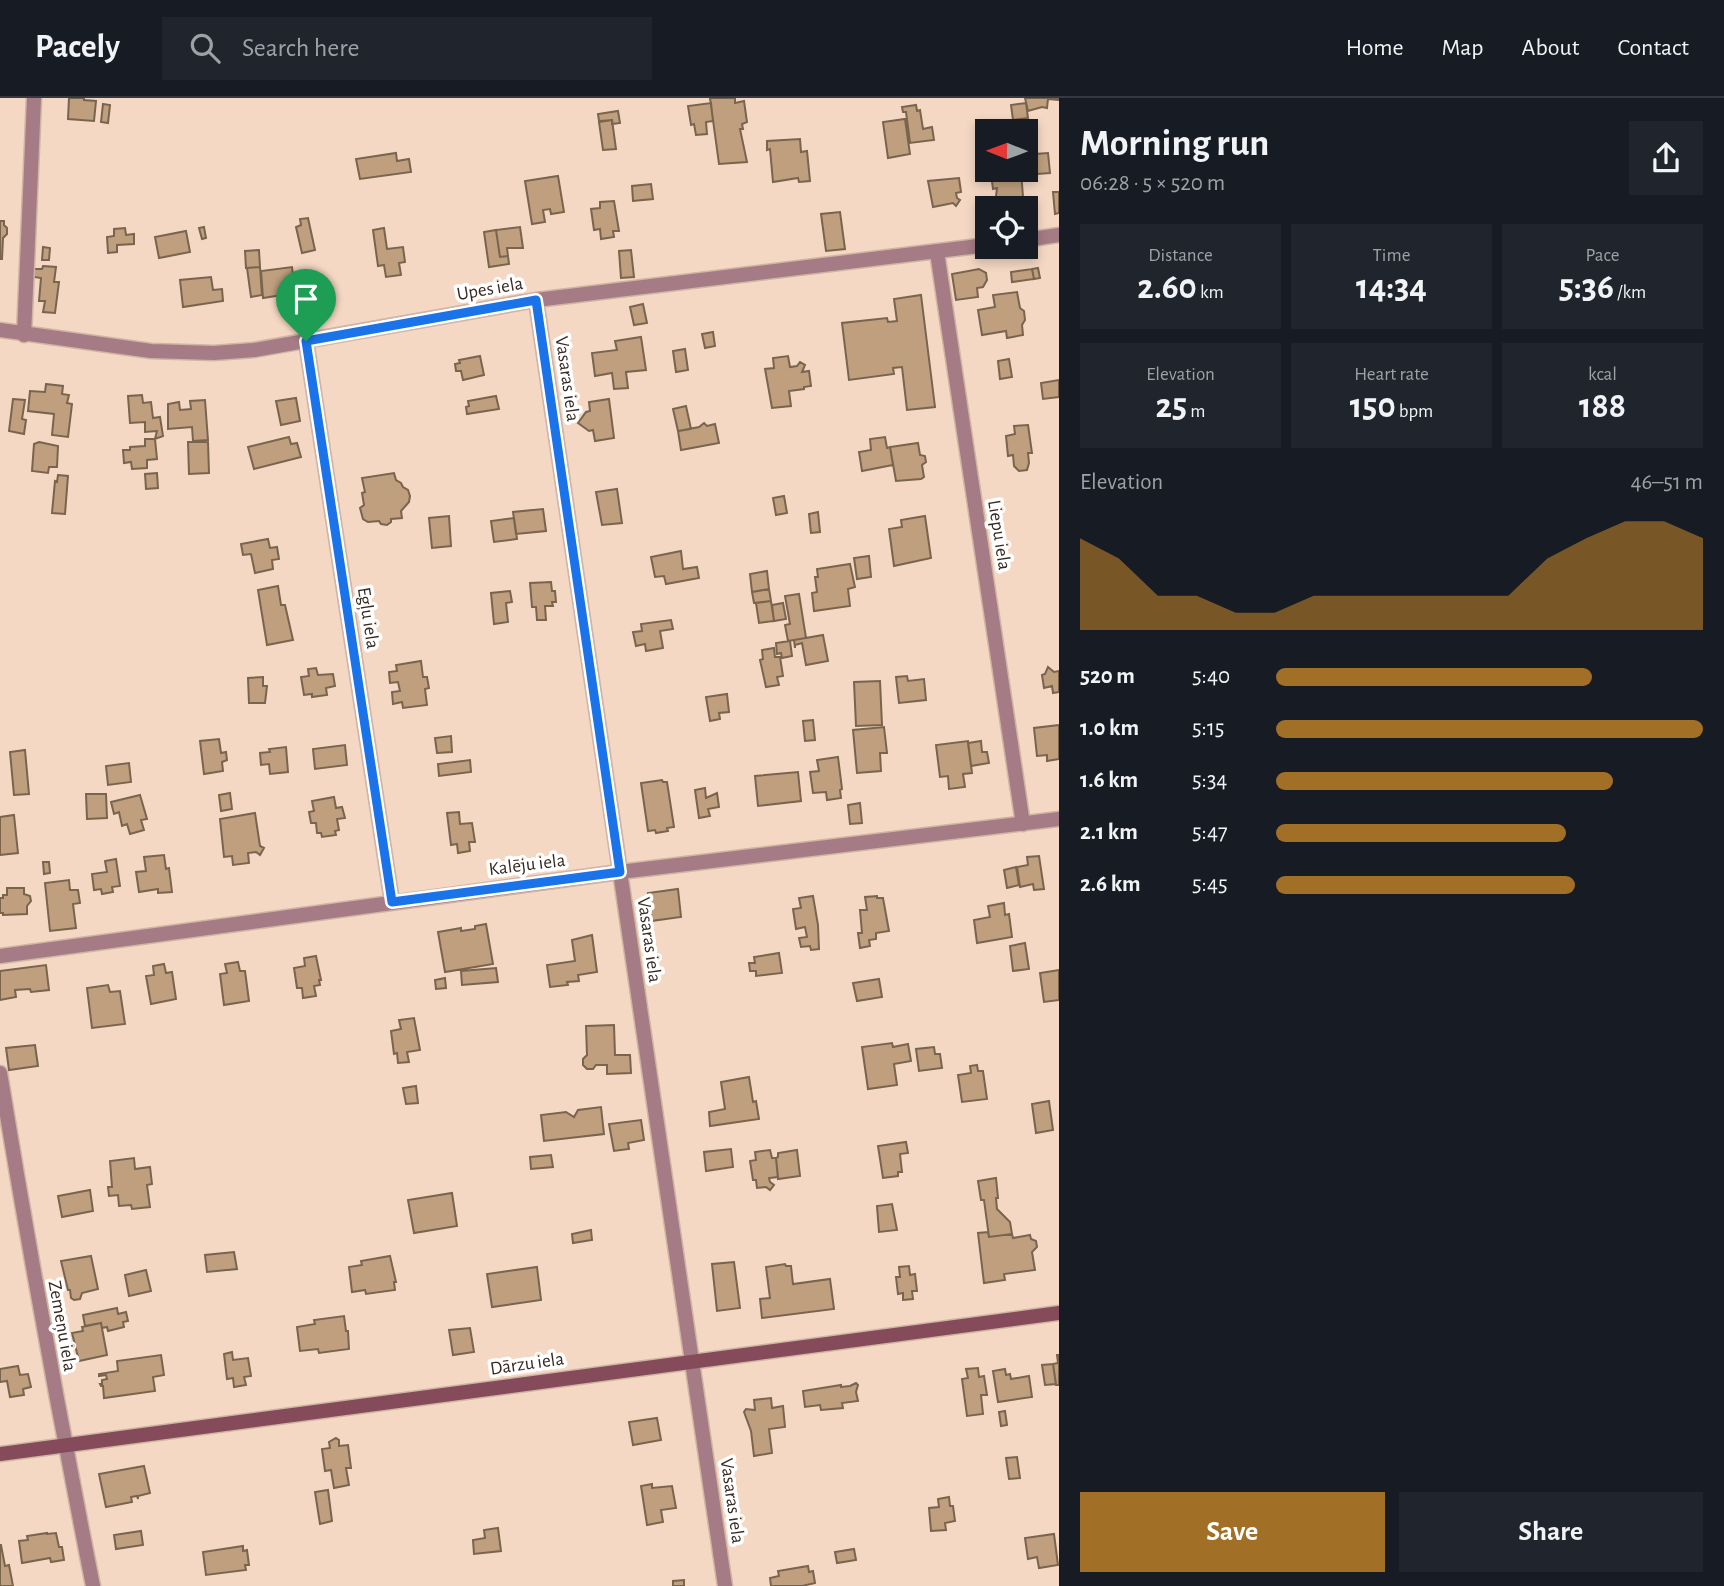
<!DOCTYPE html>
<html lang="en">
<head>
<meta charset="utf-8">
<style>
	:root { --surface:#171b24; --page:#20242c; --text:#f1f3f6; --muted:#9ea1a6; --line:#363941; --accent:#a26f26 }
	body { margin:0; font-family:"Alegreya Sans",sans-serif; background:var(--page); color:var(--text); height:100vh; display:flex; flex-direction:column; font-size:26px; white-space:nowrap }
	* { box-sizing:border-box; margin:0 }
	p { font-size:23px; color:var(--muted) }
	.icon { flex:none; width:38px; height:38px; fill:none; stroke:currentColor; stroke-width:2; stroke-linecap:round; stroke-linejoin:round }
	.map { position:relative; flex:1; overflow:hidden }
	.side { display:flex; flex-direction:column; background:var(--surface); width:665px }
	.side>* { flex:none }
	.needle { width:46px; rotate:271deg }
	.buttons { position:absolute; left:975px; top:21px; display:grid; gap:14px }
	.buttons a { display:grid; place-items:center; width:63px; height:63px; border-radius:0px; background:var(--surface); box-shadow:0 4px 10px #0003; font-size:35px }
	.pin { position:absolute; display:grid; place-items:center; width:60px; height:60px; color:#fff; margin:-72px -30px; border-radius:50% 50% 50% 0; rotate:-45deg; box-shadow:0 0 7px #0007 }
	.pin .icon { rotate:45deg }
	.round { display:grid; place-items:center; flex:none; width:74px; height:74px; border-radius:0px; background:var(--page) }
	.summary { display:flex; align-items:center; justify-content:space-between; height:119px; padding:0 21px }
	h1 { font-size:38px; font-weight:700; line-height:52px }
	.stats { display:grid; grid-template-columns:repeat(3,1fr); gap:10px; height:119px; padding:7px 21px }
	.stats div { display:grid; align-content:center; border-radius:0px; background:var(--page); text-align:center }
	.stats b { font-size:35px; font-weight:700 }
	.stats small { font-size:19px; font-weight:400 }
	.stats p { font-size:19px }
	.chart { height:196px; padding:14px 21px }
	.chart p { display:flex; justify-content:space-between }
	.chart svg { width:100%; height:126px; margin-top:7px; fill:var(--accent); opacity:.7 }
	.action { display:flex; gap:14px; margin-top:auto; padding:14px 21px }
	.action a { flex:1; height:80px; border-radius:0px; background:var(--accent); color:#fff; font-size:28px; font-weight:700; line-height:80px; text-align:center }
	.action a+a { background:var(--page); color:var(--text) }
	ul { padding:0 21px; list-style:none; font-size:23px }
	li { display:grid; grid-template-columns:112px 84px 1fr; align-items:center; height:52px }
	li i { height:18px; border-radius:9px; background:var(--accent) }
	header { display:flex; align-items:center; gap:42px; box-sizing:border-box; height:98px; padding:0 35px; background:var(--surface); border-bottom:2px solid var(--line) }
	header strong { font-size:33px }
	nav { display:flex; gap:38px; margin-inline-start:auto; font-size:24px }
	.search { width:490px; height:63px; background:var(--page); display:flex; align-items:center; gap:18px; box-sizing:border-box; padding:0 24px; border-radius:0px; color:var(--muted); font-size:26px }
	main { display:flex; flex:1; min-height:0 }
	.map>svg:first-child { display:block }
	.building { fill:#bf9f7d; stroke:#79644e; stroke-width:2 }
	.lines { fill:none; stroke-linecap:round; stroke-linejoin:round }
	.minor-casing { stroke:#cfb5a4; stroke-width:17 }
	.secondary-casing { stroke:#cfb5a4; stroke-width:17 }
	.minor { stroke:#a57b85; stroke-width:14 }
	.secondary { stroke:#854b5a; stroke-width:14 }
	.route-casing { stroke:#fff; stroke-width:14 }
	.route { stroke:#1a73e8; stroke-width:9 }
	.labels { text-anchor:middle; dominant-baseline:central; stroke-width:7; stroke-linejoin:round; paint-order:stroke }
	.street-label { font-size:19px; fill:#352a22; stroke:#fff }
</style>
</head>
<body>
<header>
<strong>Pacely</strong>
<div class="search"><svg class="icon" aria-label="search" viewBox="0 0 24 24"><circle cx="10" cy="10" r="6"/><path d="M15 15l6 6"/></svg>Search here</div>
<nav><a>Home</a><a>Map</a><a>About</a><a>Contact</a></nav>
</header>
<main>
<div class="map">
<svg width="1059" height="1488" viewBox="0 0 1059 1488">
	<rect width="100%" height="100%" fill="#f5d8c4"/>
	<path class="building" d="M69 0H84V2L96 3 94 23 68 21Z
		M710 0H735V5L744 3 747 24 742 26 743 31H740L747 64 719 66Z
		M1025 0H1059V2L1048 1 1047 10 1042 9 1028 13Z
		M711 5 713 23 706 24 707 36 696 37 694 26 691 27 688 8Z
		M1026 5 1028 20 1013 22 1011 7Z
		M103 6 110 7 108 25 101 24Z
		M916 7 917 13 920 12 923 31 932 29 934 42 910 45 906 14H903L902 9Z
		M618 13 620 25 612 26V22L599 23 598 16Z
		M905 21 910 56 888 60 883 24Z
		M612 22 616 51 603 52 599 24Z
		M800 41 801 54 807 53 810 83 799 84 798 80 773 84 770 51 767 52V43Z
		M396 55 397 63 409 61 411 74 360 81 356 61Z
		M1048 55 1050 75 1037 76 1035 56Z
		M1012 72H1021L1023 99 1004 100 1001 102 996 98 997 90 993 91 991 76 1012 73Z
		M558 78 564 114 551 116 550 111 543 112 545 124 532 126 525 83Z
		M959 80 961 94 956 95 957 100 960 102 956 108 953 105 933 109 928 83Z
		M651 86 653 101 633 103 632 88Z
		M1053 94H1059V115L1055 116Z
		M614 103 619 133H613L614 139 601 141 600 131 594 132 591 111 600 110V104Z
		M840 114 845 151 826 153 821 116Z
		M308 120 315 152 302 155 296 129 301 127 300 121Z
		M0 123H4V127L7 130V136L3 140 2 161H0Z
		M204 129 206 140 202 141 199 130Z
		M520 129 523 150H507L508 158 500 159 496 132Z
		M125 130 126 137 134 136V146L117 147V154L108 155 107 139 114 138V131Z
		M384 130 387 151 403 149 405 164 399 165 401 177 386 179 384 167 378 168 373 132Z
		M496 132 500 159 508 158 509 166 489 169 484 134Z
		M186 133 190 154 159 160 155 139Z
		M43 149 50 150 49 162H42Z
		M259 152 260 169 246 170 245 153Z
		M631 152 634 179 621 180 619 153Z
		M43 168 56 169 54 184H59L55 215 43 214 45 203H39L41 180 34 179V171H42Z
		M260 169 262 197 251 199 247 170Z
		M292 169 295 195 263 200 261 173Z
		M1038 170 1040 180 1034 181 1032 171Z
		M979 171 986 175 987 182 983 189 977 190 978 199 956 202 952 176Z
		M1032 171 1034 181 1012 184 1011 174Z
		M211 179 213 192 222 191 223 203 183 209 180 182Z
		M1017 194 1020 210 1024 213 1025 222 1022 227 1023 237 1007 240 1006 233 982 237 978 212 995 209 993 197Z
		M921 197 935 309 907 312 902 269 893 270 894 276 849 282 842 225 887 220 888 224 897 223 894 201Z
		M643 206 647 225 634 227 630 209Z
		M713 234 715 248 705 250 702 236Z
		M641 239 646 272 626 274 628 290 614 291 612 275 595 278 592 255 617 252 615 243Z
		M685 251 688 272 676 274 673 253Z
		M480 258 484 277 463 282 461 273H456L455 266 460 265 459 262Z
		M788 258 790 269 797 268 800 264 805 267 802 274 809 273 811 288 804 289V291L789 293 791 308 772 310 765 271 774 270 773 260Z
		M1009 261 1012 279 1000 281 998 263Z
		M1059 282V299L1043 301 1041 285Z
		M46 286 63 288 62 296 69 297 67 305 72 306 68 339 52 337 54 316 28 313 30 293 45 294Z
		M142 297 143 305 151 304 153 320 160 319 163 338 155 341 157 333 145 334V324L130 325 128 298Z
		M496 298 499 311 467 316 466 309 469 308 468 303Z
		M296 300 300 323 281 327 276 303Z
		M13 301 25 302 22 321 26 322 24 336 9 333Z
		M609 301 614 340 595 343 593 332 589 333 578 325 586 314 590 313 589 304Z
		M205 302 208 342 193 343 192 329 168 331V306L179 304 180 312 191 311 190 303Z
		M686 308 691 331 678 333 673 311Z
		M704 325 707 328 715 326 719 345 681 352 678 333 699 329Z
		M1028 327 1032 355H1028L1029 365 1027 372 1019 373 1014 368 1013 357 1008 358 1006 338 1015 336 1014 328Z
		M289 339 291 346 297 345 301 359 254 371 248 349Z
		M885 339 887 350 890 349 893 367 862 373 859 354 871 352 870 341Z
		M145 341H155L157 361 147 362V370L132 371 131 364 124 365 123 352H130V349L145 348Z
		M39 344 58 348 57 369H49L48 375 32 373 34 346Z
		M188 344H208L209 375 189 376Z
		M918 345 920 357 925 358 926 364 922 367 924 379 921 381 896 383 890 349Z
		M157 375 158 390 146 391 145 376Z
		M394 375 396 382 401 385 403 389 408 392 410 398 409 404 401 413 402 420 391 421V424L387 427 381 426 379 423 368 424 363 421 360 410 364 407 362 395 365 394 362 380Z
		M58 377 68 378 65 416 52 415 55 383 57 384Z
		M617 391 622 425 602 427 596 394Z
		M784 398 787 415 776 417 773 400Z
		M543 411 546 433 516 436 513 414Z
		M818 414 820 434 811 435 809 416Z
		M449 418 451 448 432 450 429 420Z
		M925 418 931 460 894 468 889 431 902 429 901 422Z
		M514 420 517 441 494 444 491 423Z
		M268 441 270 450 277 449 279 461 272 462 273 471 255 475 251 456 243 457 241 446Z
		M681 453 683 471 697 469 699 480 666 486 664 478 655 479 651 459Z
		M869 458 871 479 857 481 854 460Z
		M850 466 855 489 848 491 850 508 814 513 812 495 817 494 815 479H818L817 471Z
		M767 473 769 491 752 494 750 476Z
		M551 484 552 493H555L556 504H552L553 508H545L546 522H537L536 509H532L530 485Z
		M278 488 281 507H285L293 542 267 547 258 492Z
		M769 491 771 503 754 505 752 494Z
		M510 493 512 504 506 505 508 524 494 526 491 495Z
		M799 496 806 540 788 543 785 527 790 526 785 498Z
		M771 503 774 523 759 525 756 505Z
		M783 505 786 521 774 523 772 507Z
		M671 522 673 531 660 533 663 550 646 553 645 546 636 548 633 534 642 533 641 526Z
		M823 537 828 563 806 567 802 545 795 547V550L794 542Z
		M790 543 792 558 782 560 781 555 777 556 776 545Z
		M774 550 775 559H780L783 578 777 579 779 587 766 589 760 562 763 561 762 552Z
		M421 563 423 579H427L429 590 425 591 427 607 403 610 402 604 393 606 392 594 400 593 398 584 390 585 389 574 397 573 396 567Z
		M1048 569 1054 574 1059 573V594L1053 595 1052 588 1044 590 1042 577 1045 576Z
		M316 570 318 577 333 576 335 588 326 590 327 597 312 599V596L304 597 301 579 309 578 308 571Z
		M907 578 908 583 924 581 926 602 899 605 896 579Z
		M263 579V588H267L265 605H249L248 580Z
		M880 583 882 627 856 628 854 584Z
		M727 596 729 614 719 615 720 621 710 623 706 599Z
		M813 622 815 642 805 643 803 623Z
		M1059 627V661L1047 663V657L1037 658 1034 630Z
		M884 629 887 655H880L881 673 857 675 853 632Z
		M451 638 452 654 437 655 435 640Z
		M219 641 221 655 226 654 227 662 222 664 223 673 204 676 200 643Z
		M968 643 972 675 963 676 965 689 949 691 948 678 940 679 936 647Z
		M981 643 982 654H987L989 665 971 668 968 645Z
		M345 647 347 667 315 671 313 651Z
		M286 649 288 674 270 676 269 666 261 667 260 655 270 654 269 651Z
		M25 652 29 696 14 697 10 654Z
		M838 659 842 691 840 692 841 700 827 702 826 694 813 695 810 674 819 673 817 662Z
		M470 662 471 674 439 678 438 666Z
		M129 665 131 684 108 687 106 668Z
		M798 674 801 703 758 708 755 678Z
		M662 682 663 684H667L674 729 667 730 668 733 656 735 655 732 648 733 641 685Z
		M705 690 706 700 717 695 719 709 708 711 710 718 699 720 695 692Z
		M230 695 232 711 221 713 219 697Z
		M86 696H106L107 720 87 721Z
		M140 697 147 721 141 722 144 732 130 736 127 726 122 728 119 714 114 716 111 704Z
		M334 699 336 710 342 709 345 720 337 721 339 732 335 733 336 737 322 739 321 735H317L316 725H311L309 714 314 713 312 703Z
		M860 705 862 725 850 726 848 707Z
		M459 714 460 726 472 725 475 744H469L470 753 458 755 457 746 451 747 447 715Z
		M255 715 260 748 264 750 260 757 256 754 248 755 249 765 233 767 232 758 224 759 220 721Z
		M14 717 18 755 0 757V719Z
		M164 757 166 771 169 770 172 794 158 795V791L139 794 136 774 146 773 144 759Z
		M1039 758 1044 791 1034 792 1033 786 1020 789 1017 769 1028 767 1027 759Z
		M116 761 120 788 112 789 113 794 102 796 101 791 94 792 92 776 107 774 105 763Z
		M43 764H49L50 775 44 776Z
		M1016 769 1019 787 1007 790 1004 772Z
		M69 782 70 792H78L80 805 73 806 76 830 50 833 45 785Z
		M7 790H24V796L30 798 31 803 27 808V816L3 817V815H0V800H3V797H7Z
		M678 791 681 819 651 823 648 795Z
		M813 798 818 827 819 851 811 852 810 848 801 849 799 840 807 839 805 829 796 831 793 811 801 810 799 800Z
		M877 798V800H883L889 833 876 835V841L869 842 870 848 860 850 858 835H862L860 812H867L865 799Z
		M1004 805 1005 817 1009 816 1012 839 977 845 974 822 990 819 988 808Z
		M486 826 493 866 445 874 438 834 461 830V833L475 831V828Z
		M592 837 597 874 578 877 579 883 567 884 568 887 550 889 547 867 575 863 572 842Z
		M1025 845 1029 871 1013 873 1010 848Z
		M779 855 782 875 756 878V873H750L749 865H755L754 859Z
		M316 858 321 882H319L320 887 314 888 316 898 303 900 302 890H297L294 870 305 868 304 860Z
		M238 864 240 873H245L249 903 224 907 220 876 227 875 225 866Z
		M164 866 166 875 172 874 176 901 151 906 146 878 154 877 153 868Z
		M46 867 49 892 31 894 30 891 15 892 16 899 0 902V873Z
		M496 870 498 884 462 887 461 873Z
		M1059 872V902L1044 904 1040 875Z
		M445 880 446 890 436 891 435 882Z
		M879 881 882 899 857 903 853 885Z
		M108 887 110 894 120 893 125 926 92 930 87 890Z
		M414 920 420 952 407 954 409 964 398 965 397 955 394 956 391 933 401 931 399 922Z
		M614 927 615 957H630L631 975 607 976V967H596L593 971H587L583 967V961L587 957 586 928Z
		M892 945 893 949 908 946 911 963 894 966 897 987 868 991 862 949Z
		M35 947 38 968 9 972 6 950Z
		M934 949 935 956H940L942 970 919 973 916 951Z
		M977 967 978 973H983L987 1001 962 1004 958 977 971 975 970 968Z
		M749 979 753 1004 756 1003 759 1021 710 1028 709 1014 725 1011 721 984Z
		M416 988 418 1005 406 1006 403 990Z
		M1049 1003 1053 1032 1036 1035 1032 1006Z
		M601 1009 604 1036 544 1043 541 1017 566 1014 574 1019 578 1012Z
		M641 1022 644 1042 628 1045 629 1051 614 1053 609 1026Z
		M906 1044 908 1055 900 1056 902 1074H898V1078L883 1080 878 1048Z
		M731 1051 733 1069 706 1073 704 1054Z
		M770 1052 772 1060H776L778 1079 769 1080 770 1084 774 1087 770 1092 766 1089 757 1090 756 1082H753L750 1063 756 1062 755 1054Z
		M797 1052 800 1078 778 1081 776 1060 778 1059V1055Z
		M551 1057 553 1069 531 1071 530 1059Z
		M134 1060 135 1071 150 1069 152 1086 147 1087 150 1109 132 1111 131 1107 119 1108 118 1097 109 1098 108 1089H112L110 1063Z
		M996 1080 998 1100H996L997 1111 1010 1124 1012 1136 989 1139 984 1102H981L978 1083Z
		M90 1092 93 1113 62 1119 58 1098Z
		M452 1095 457 1128 414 1135 408 1102Z
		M892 1106 897 1132 879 1134 877 1108Z
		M591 1132 592 1142 573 1145 572 1136Z
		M988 1134 989 1139 1012 1136 1013 1140 1030 1137 1031 1141 1036 1143 1037 1149 1032 1154 1035 1172 1004 1176 1005 1182 984 1185 978 1135Z
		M234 1154 237 1171 207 1174 205 1157Z
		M91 1158 98 1191 82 1195 80 1201 74 1202 71 1200 70 1192H68L61 1163Z
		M390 1158 396 1184H394L395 1192 366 1196 365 1192 352 1194 349 1169 362 1167 361 1163Z
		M734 1164 740 1210 717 1213 712 1166Z
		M785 1166 786 1168H791L793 1186 830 1181 834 1211 762 1220 760 1201 770 1200 766 1169Z
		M909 1168 910 1177 915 1176 917 1193H912L913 1201 903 1202V1195L898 1196 896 1179H900L899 1169Z
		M537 1169 541 1202 492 1209 487 1176Z
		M146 1172 151 1193 129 1198 125 1177Z
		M117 1210 118 1216 126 1214 128 1223 123 1224 124 1229 108 1233 107 1229 102 1230 101 1225 85 1228 83 1217Z
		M344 1218 346 1233H348L349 1251 319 1255 318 1251 300 1253 297 1229 315 1226 314 1222Z
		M101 1225 107 1257 79 1263 72 1235 83 1233 82 1229Z
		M470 1230 474 1254 453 1257 449 1232Z
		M232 1254 233 1262 248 1260 251 1278 244 1279 246 1287 234 1289 233 1280 227 1281 224 1256Z
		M161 1257 164 1277 153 1279 155 1293 104 1300 103 1288H101L100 1286H102V1282L107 1281 106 1277 99 1278V1276L118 1273 117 1263Z
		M1057 1257H1059V1287H1056L1053 1266 1058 1265Z
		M1053 1266 1056 1286 1045 1287 1042 1267Z
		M18 1268 20 1277 28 1276 31 1289 23 1291 24 1297 10 1299 7 1283 0 1284V1271Z
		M978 1270 979 1279 984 1278 987 1297H981L983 1316 967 1318 962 1281 968 1280 966 1271Z
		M1005 1271 1006 1277 1010 1276 1011 1281 1029 1278 1032 1299 998 1304 993 1273Z
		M856 1285 858 1287 856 1294 858 1303 842 1305 843 1310 821 1312 820 1307 805 1309 803 1293 841 1287V1289L850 1288Z
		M771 1300 772 1310 783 1308 785 1329 769 1331 772 1355 754 1358 751 1333 744 1314 746 1311 755 1312 754 1302Z
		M1005 1313 1007 1327 1001 1328 999 1314Z
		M657 1320 661 1342 633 1347 629 1324Z
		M336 1340 339 1342V1348L348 1347 351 1370H346L349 1387 334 1390 331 1372 325 1373 322 1351 330 1350 329 1344Z
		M1017 1359 1020 1380 1009 1381 1006 1360Z
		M144 1368 150 1395 138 1398V1401L137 1398 131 1399 132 1404 106 1409 99 1376Z
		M652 1386V1390L672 1388 676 1410 661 1412 663 1424 647 1427 641 1388Z
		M328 1392 332 1423 320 1426 315 1394Z
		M949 1399 950 1408H953L955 1423 945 1425 946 1432 931 1433 929 1410 939 1409 938 1401Z
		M498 1430 501 1453 474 1456 473 1442 485 1440 484 1432Z
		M141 1433 143 1447 116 1451 114 1437Z
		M47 1435V1436L56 1435 59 1449H62L64 1462 51 1464 50 1460 22 1465 19 1443 28 1442 27 1438Z
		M1054 1436 1058 1467 1039 1470 1037 1459 1028 1461 1025 1440Z
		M0 1447H1L5 1468 9 1467 13 1488H0Z
		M243 1448V1453L247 1452 249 1467H245L246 1472 206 1477 203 1454Z
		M854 1451 856 1462 837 1465 835 1454Z
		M808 1468 809 1474 813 1473 815 1485 802 1488H771L770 1480 779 1478 778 1473Z
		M684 1482V1488H673V1483Z"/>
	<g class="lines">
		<defs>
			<path id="minor" d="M1026 142 1059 137
				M937 154 1023 726
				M536 202 725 1488
				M0 232 151 253 214 255 254 252 536 202 987 147
				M24 237 34 0
				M306 243 392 804
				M0 858 620 774 1059 721
				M0 975C28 1146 59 1317 93 1488"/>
			<path id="secondary" d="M0 1356 1059 1215"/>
		</defs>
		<use href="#minor" class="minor-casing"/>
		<use href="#secondary" class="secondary-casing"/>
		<use href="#minor" class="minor"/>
		<use href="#secondary" class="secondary"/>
	</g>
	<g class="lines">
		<defs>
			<path id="route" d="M536 202 620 774 392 804 306 243Z"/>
		</defs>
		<use href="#route" class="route-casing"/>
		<use href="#route" class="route"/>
	</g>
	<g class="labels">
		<g class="street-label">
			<text transform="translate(490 191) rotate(-10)">Upes iela</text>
			<text transform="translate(567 281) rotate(82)">Vasaras iela</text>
			<text transform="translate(999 437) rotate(81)">Liepu iela</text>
			<text transform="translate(368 520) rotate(81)">Egļu iela</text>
			<text transform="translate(527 767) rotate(-7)">Kalēju iela</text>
			<text transform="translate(649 842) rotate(82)">Vasaras iela</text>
			<text transform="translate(62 1228) rotate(80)">Zemeņu iela</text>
			<text transform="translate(527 1266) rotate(-8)">Dārzu iela</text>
			<text transform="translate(732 1403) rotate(82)">Vasaras iela</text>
		</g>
	</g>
</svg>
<div class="buttons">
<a><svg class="needle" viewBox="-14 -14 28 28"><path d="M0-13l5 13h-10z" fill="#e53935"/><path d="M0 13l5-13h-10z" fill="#9ea1a6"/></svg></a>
<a><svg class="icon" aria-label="locate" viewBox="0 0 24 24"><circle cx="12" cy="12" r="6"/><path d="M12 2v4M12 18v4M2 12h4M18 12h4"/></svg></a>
</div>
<div class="pin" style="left:306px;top:243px;background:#1e9e55"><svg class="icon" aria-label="arrive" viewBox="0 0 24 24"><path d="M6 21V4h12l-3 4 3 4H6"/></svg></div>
</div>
<section class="side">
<div class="summary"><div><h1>Morning run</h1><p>06:28 · 5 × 520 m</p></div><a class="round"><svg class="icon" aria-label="share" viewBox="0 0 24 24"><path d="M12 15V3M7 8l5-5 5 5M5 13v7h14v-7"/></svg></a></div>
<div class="stats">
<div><p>Distance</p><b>2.60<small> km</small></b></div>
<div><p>Time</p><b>14:34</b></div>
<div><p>Pace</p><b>5:36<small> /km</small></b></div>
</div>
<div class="stats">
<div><p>Elevation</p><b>25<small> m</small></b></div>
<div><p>Heart rate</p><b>150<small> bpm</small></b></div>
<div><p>kcal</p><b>188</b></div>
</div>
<div class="chart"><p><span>Elevation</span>46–51 m</p>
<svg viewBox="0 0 160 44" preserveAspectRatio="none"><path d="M0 44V12L10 19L20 32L30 32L40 38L50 38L60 32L70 32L80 32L90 32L100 32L110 32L120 19L130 12L140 6L150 6L160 12V44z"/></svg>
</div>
<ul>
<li><b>520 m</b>5:40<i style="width:74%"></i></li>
<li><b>1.0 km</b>5:15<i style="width:100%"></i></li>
<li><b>1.6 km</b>5:34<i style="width:79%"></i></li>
<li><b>2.1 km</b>5:47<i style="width:68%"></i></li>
<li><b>2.6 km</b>5:45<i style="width:70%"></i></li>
</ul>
<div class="action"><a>Save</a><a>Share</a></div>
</section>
</main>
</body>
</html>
